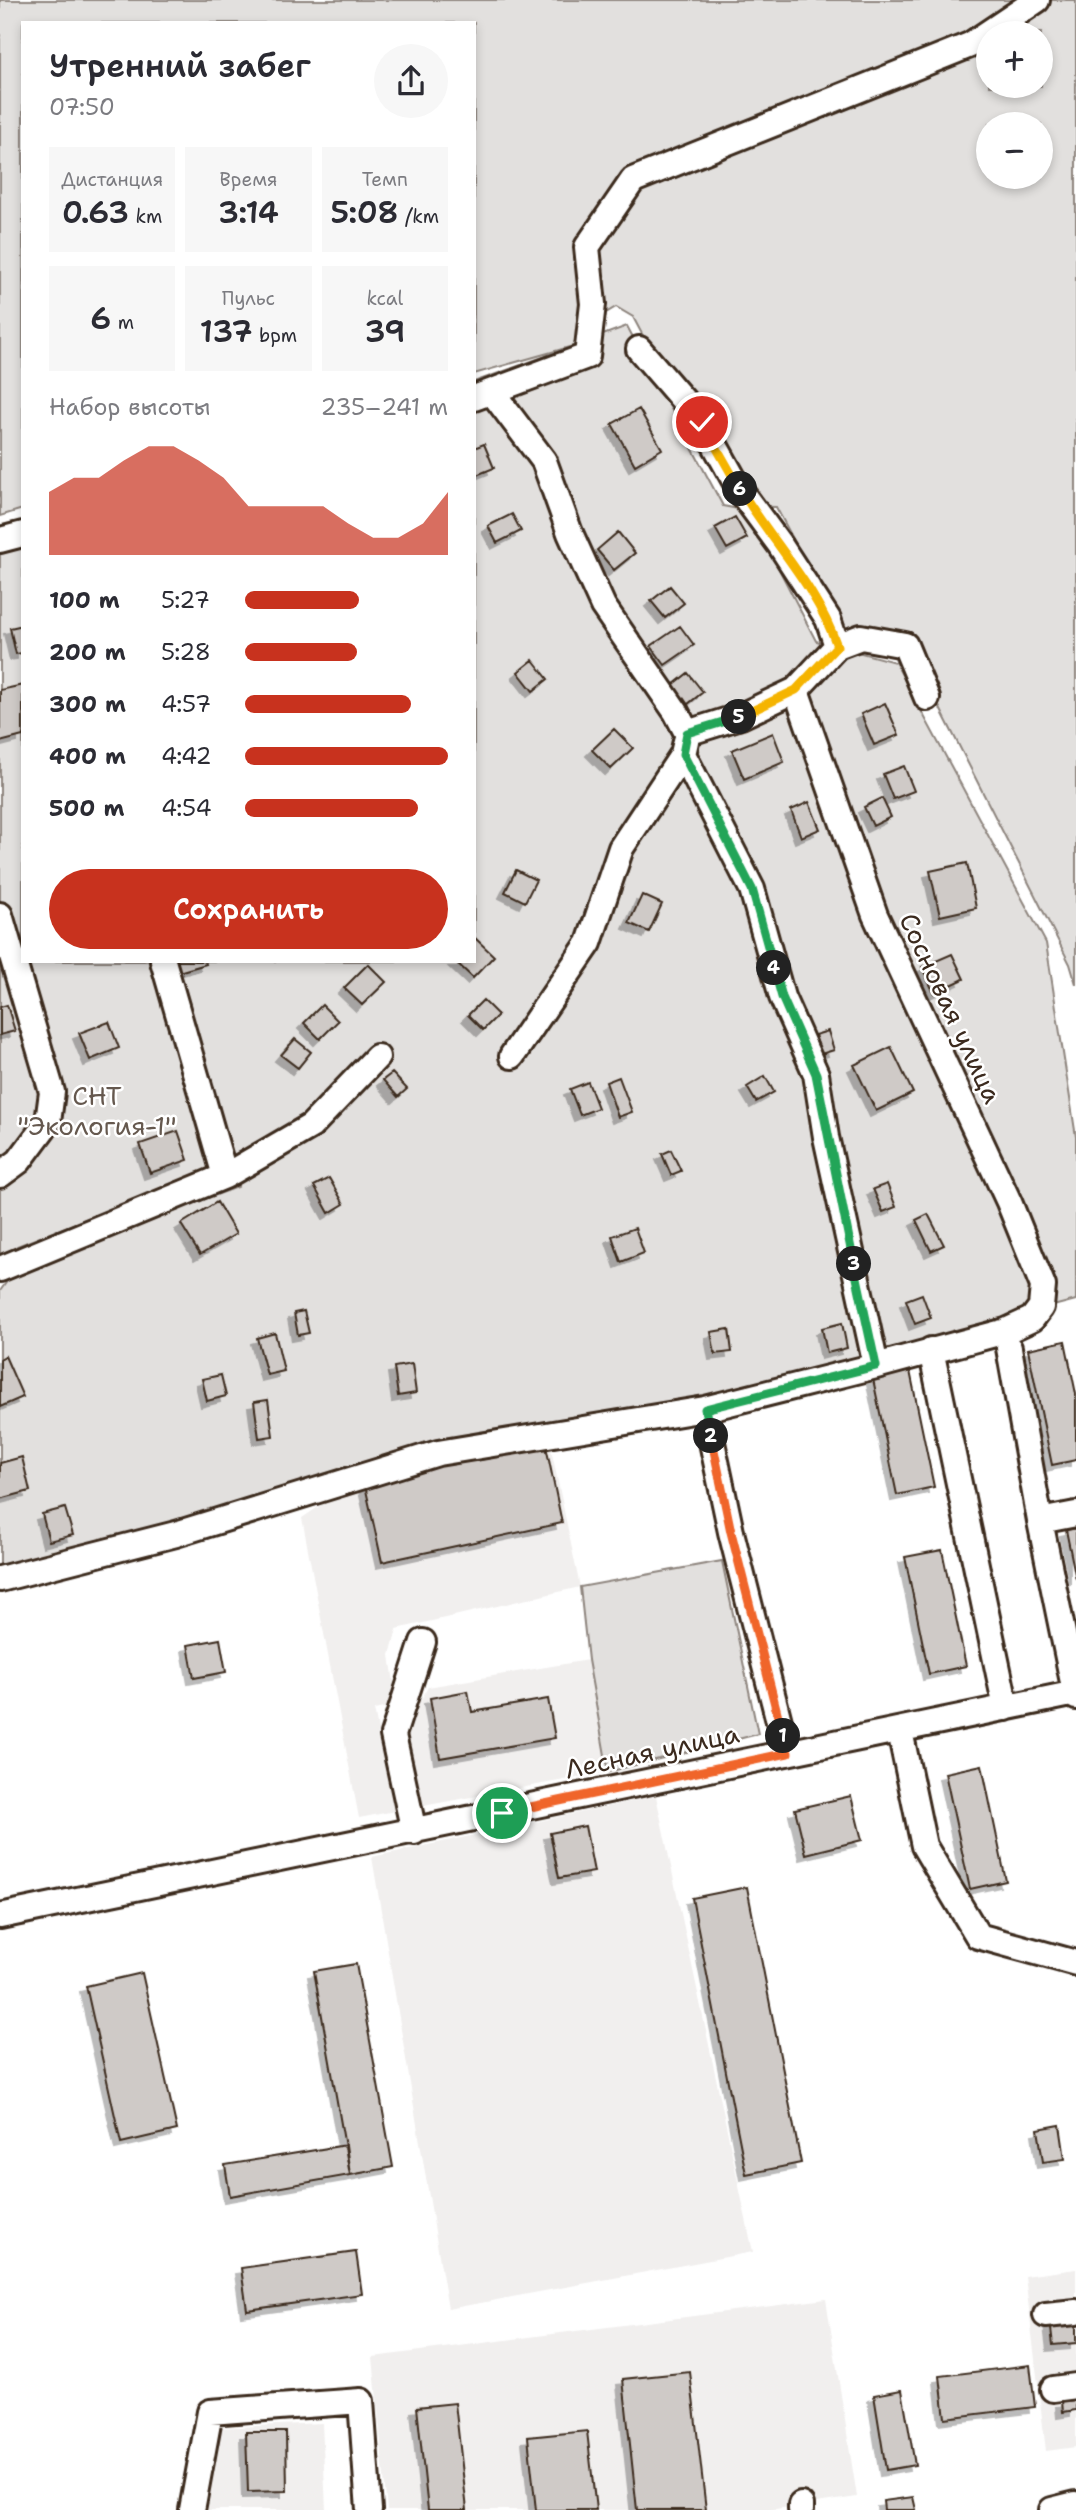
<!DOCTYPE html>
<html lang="ru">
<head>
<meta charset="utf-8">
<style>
	:root { --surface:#fff; --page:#f7f7f7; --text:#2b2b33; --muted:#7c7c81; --accent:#c8321e }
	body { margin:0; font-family:"Shantell Sans",sans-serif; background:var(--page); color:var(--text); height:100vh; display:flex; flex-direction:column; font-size:26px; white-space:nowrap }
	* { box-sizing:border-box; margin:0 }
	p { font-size:23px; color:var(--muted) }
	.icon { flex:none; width:38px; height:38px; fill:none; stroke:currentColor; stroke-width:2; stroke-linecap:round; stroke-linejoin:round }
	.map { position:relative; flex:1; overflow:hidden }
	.side { position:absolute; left:21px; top:21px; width:455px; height:942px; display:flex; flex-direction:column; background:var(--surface); border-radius:0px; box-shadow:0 4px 10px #0003 }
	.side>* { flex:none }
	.fabs { position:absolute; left:976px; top:21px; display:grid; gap:14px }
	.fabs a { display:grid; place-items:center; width:77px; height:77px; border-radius:50%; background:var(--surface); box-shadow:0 4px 10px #0003; font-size:35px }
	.pin { position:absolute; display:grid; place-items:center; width:60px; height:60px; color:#fff; margin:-30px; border:4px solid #fff; border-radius:50%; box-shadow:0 2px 7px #0007 }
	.km { position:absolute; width:35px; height:35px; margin:-18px; border-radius:50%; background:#222; color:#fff; font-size:19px; line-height:35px; text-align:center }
	.round { display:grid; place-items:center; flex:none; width:74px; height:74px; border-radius:37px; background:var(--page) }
	.headline { display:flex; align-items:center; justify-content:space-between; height:119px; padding:0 28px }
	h1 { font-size:32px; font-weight:600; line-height:52px }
	.figures { display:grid; grid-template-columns:repeat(3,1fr); gap:10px; height:119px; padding:7px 28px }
	.figures div { display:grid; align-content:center; border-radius:0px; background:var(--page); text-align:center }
	.figures b { font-size:30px; font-weight:600 }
	.figures small { font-size:19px; font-weight:400 }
	.figures p { font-size:19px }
	.chart { height:196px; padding:14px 28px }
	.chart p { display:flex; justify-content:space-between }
	.chart svg { width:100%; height:126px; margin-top:7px; fill:var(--accent); opacity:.7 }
	.cta { display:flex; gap:14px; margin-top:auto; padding:14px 28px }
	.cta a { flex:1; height:80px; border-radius:42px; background:var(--accent); color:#fff; font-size:28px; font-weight:600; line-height:80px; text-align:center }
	ul { padding:0 28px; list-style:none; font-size:23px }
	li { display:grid; grid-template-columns:112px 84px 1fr; align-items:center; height:52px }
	li i { height:18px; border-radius:9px; background:var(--accent) }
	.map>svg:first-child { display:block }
	.built { fill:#f1efee }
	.green { fill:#e2e0de; stroke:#8e857e; stroke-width:2; fill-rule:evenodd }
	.building { fill:#cfcac7; stroke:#3b2a1e; stroke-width:2; filter:url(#shadow) }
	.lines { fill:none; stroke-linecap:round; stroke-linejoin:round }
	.minor-casing { stroke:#3b2a1e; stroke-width:30 }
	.minor { stroke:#fff; stroke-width:24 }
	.split-1-casing { stroke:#fff; stroke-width:14 }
	.split-2-casing { stroke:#fff; stroke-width:14 }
	.split-3-casing { stroke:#fff; stroke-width:14 }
	.split-4-casing { stroke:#fff; stroke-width:14 }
	.split-5-casing { stroke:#fff; stroke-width:14 }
	.split-6-casing { stroke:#fff; stroke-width:14 }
	.split-7-casing { stroke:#fff; stroke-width:14 }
	.split-1 { stroke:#f0652b; stroke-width:9 }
	.split-2 { stroke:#f0652b; stroke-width:9 }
	.split-3 { stroke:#22a559; stroke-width:9 }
	.split-4 { stroke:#22a559; stroke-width:9 }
	.split-5 { stroke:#22a559; stroke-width:9 }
	.split-6 { stroke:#f5b400; stroke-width:9 }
	.split-7 { stroke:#f5b400; stroke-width:9 }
	.labels { text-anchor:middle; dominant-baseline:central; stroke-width:5; stroke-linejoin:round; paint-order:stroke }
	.street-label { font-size:26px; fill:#3b2a1e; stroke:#fff }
	.park-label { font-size:26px; fill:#65584e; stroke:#fff }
</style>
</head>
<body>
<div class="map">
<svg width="1076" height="2510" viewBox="0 0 1076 2510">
	<defs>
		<filter id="shadow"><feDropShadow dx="-6" dy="6" stdDeviation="0" flood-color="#0004"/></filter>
	</defs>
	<rect width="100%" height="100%" fill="#fff"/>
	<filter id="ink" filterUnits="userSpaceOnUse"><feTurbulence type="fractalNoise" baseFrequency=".0143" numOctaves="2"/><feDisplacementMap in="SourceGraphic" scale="14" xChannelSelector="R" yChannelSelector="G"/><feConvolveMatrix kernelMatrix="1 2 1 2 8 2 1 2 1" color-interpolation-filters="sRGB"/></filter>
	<g filter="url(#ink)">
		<path class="built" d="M549 1439 580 1587 397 1629 390 1655 397 1705 374 1710 395 1811 359 1818 302 1518 360 1479Z
			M588 1660 608 1772 423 1806 403 1733 428 1687Z
			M656 1796 753 2252 448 2309 372 1857Z
			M1076 2269V2447L1046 2451 1025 2276Z
			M826 2299 857 2497 769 2510H387L373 2357Z
			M322 2423 326 2510H206L215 2428Z"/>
		<path class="green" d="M0 0H1076V984L1070 964 915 659 851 647 776 507 733 506 633 317 616 307 588 324 579 344 627 326 723 506 749 511 816 641 895 662 1046 943 1076 1137V1300L676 1405 420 1446 85 1548 0 1566V1291L16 1269 238 1187 171 961H474V382L573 346 474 374V23H23V509L0 516ZM989 33H1041V86H989ZM989 124H1041V177H989Z
			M23 546V961H152L215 1168 17 1246 0 1273V550Z
			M722 1561 758 1734 608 1772 588 1660 580 1587Z"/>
		<path class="building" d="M639 409 662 449 635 465 612 424Z
			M484 444 494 468 474 476V448Z
			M512 514 521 531 497 543 488 526Z
			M735 517 747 538 727 549 715 528Z
			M618 532 635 553 614 570 597 550Z
			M670 586 684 603 665 618 651 601Z
			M23 625V653L16 654 10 628Z
			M680 626 694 645 665 665 651 646Z
			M533 660 548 679 533 691 518 672Z
			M688 673 703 692 683 708 668 689Z
			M23 685V736L0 742V690Z
			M885 703 899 735 874 745 861 714Z
			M614 729 633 748 611 769 592 750Z
			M773 733 784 762 744 779 732 750Z
			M904 766 914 791 893 799 883 774Z
			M882 798 891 817 873 826 864 807Z
			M809 802 820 829 801 837 791 810Z
			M967 863 976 908 940 916 930 871Z
			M516 870 536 880 525 902 505 892Z
			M642 895 662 904 649 932 629 923Z
			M474 937 494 956 473 978 455 961H474Z
			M952 954 964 979 934 993 922 967Z
			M171 961H205L206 964 175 973Z
			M368 964 386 982 362 1005 344 988Z
			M483 1000 498 1015 483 1030 468 1015Z
			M7 1005 15 1031 0 1035V1007Z
			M322 1005 338 1021 320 1039 304 1023Z
			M109 1022 119 1048 90 1060 79 1033Z
			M828 1031 834 1050 821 1054 815 1035Z
			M295 1039 311 1052 298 1068 281 1055Z
			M891 1047 913 1093 876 1111 854 1065Z
			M392 1073 407 1089 398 1097 383 1080Z
			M765 1076 774 1092 756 1102 747 1087Z
			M619 1077 632 1112 618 1117 606 1082Z
			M588 1082 598 1108 580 1115 570 1089Z
			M178 1131 188 1160 150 1173 140 1144Z
			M671 1150 681 1171 671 1175 662 1154Z
			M329 1178 344 1204 329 1213 314 1186Z
			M887 1184 896 1207 883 1212 873 1189Z
			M217 1202 236 1234 200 1255 181 1224Z
			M928 1214 944 1245 931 1251 916 1220Z
			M635 1228 644 1253 621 1262 612 1236Z
			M922 1294 931 1318 915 1324 906 1300Z
			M304 1311 309 1333 298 1335 294 1313Z
			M842 1323 847 1348 827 1353 822 1328Z
			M729 1329 732 1352 715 1354 711 1332Z
			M275 1333 284 1371 267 1375 257 1338Z
			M1065 1341 1076 1394V1460L1052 1465 1028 1349Z
			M5 1356 23 1397 0 1407V1359Z
			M412 1364 416 1393 398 1396 394 1367Z
			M910 1371 934 1487 897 1495 873 1379Z
			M221 1375 226 1396 207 1401 202 1379Z
			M268 1400 273 1436 259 1438 254 1402Z
			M546 1446 562 1523 382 1562 364 1481 480 1456V1460Z
			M22 1457 30 1491 0 1499V1463Z
			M65 1508 73 1535 49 1541 42 1514Z
			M1076 1528V1579L1066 1530Z
			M942 1550 966 1666 929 1674 905 1557Z
			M220 1639 226 1672 194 1678 188 1645Z
			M468 1691 472 1712 548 1699 555 1738 440 1758 430 1698Z
			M982 1765 1006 1881 970 1889 945 1773Z
			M851 1796 862 1840 806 1854 795 1809Z
			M585 1826 594 1872 559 1878 550 1833Z
			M747 1887 801 2163 746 2174 692 1898Z
			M356 1964 393 2167 350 2175 314 1971Z
			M142 1973 177 2130 121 2143 86 1986Z
			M1060 2125 1065 2159 1043 2162 1038 2129Z
			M346 2145 350 2175 230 2196 225 2165Z
			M356 2252 362 2294 247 2310 241 2268Z
			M1076 2318V2343L1053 2345 1050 2320Z
			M1030 2365 1035 2407 945 2418 940 2376Z
			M690 2372 706 2510H637L623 2379Z
			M902 2390 915 2465 886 2470 874 2395Z
			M1076 2400V2410L1063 2412 1062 2401Z
			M455 2403 467 2510H428L417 2407Z
			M587 2431 596 2510H536L528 2437Z
			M246 2432H286L287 2491 248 2492Z
			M913 2497 916 2510H884L883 2501Z"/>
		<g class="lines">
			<defs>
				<path id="minor" d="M492 392 544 461 570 533 603 606 676 712 687 733 741 716 796 690 837 646 828 619 780 545 741 492 702 422 639 349
					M474 398 587 356 593 304 587 247 633 180 970 45 1037 0
					M0 540 23 534
					M837 646 861 637 905 645 927 698
					M683 754 752 889 782 997 816 1074 826 1137 876 1366
					M0 915 52 1092 48 1122 19 1161 0 1175
					M512 1056 589 943 621 848 683 754 686 741
					M225 1176 311 1126 377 1057
					M0 1269 225 1176 163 961
					M1009 1348 1040 1521 1076 1514
					M931 1350 1006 1708
					M705 1409 731 1532 787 1753
					M1040 1521 1076 1697
					M0 1579 176 1534 438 1453 705 1409 876 1366 1006 1331 1032 1319 1041 1307 1043 1286 1009 1202 875 915 796 690
					M900 1731 924 1846 978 1936 1076 1963
					M414 1832 393 1735 423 1642
					M0 1916 1076 1693
					M1046 2315 1076 2312
					M1053 2389 1076 2386
					M801 2505V2510
					M192 2510 210 2412 361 2401 369 2510
					M1052 2510 1076 2504"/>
			</defs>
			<use href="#minor" class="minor-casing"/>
			<use href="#minor" class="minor"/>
		</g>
	</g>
	<g class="lines" filter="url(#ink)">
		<defs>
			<path id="split-1" d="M502 1813 788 1753 783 1736"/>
			<path id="split-2" d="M711 1436 731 1532 783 1736"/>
			<path id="split-3" d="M711 1436 705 1409 876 1366 854 1264"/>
			<path id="split-4" d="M774 968 782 997 816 1074 854 1264"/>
			<path id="split-5" d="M739 717 687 733 683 754 752 889 774 968"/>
			<path id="split-6" d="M739 717 796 690 837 646C817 587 772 542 740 489"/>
			<path id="split-7" d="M702 422 740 489"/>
		</defs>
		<use href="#split-1" class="split-1-casing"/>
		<use href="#split-2" class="split-2-casing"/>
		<use href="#split-3" class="split-3-casing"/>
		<use href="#split-4" class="split-4-casing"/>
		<use href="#split-5" class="split-5-casing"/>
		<use href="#split-6" class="split-6-casing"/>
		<use href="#split-7" class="split-7-casing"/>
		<use href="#split-1" class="split-1"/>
		<use href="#split-2" class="split-2"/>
		<use href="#split-3" class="split-3"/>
		<use href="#split-4" class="split-4"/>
		<use href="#split-5" class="split-5"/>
		<use href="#split-6" class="split-6"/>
		<use href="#split-7" class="split-7"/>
	</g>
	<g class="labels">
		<g class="street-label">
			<text transform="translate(951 1008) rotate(65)">Сосновая улица</text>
			<text transform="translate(652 1751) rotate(-12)">Лесная улица</text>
		</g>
		<g class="park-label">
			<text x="97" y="1095">СНТ<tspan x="97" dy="30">"Экология-1"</tspan></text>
		</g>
	</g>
</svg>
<div class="fabs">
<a>+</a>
<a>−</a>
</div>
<div class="pin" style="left:502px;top:1813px;background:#1e9e55"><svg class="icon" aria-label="arrive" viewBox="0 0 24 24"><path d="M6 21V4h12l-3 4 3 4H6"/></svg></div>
<div class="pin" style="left:702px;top:422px;background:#d93025"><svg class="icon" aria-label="check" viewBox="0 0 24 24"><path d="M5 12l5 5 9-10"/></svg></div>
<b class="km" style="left:783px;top:1736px">1</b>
<b class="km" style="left:711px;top:1436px">2</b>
<b class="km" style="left:854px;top:1264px">3</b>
<b class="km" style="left:774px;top:968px">4</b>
<b class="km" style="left:739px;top:717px">5</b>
<b class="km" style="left:740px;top:489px">6</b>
<section class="side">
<div class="headline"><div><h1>Утренний забег</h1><p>07:50</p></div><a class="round"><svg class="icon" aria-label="share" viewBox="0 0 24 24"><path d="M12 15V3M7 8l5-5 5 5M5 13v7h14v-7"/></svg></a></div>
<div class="figures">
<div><p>Дистанция</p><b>0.63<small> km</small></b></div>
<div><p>Время</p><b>3:14</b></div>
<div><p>Темп</p><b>5:08<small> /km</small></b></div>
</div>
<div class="figures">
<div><b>6<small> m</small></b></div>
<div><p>Пульс</p><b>137<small> bpm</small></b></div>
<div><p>kcal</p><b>39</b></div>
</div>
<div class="chart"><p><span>Набор высоты</span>235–241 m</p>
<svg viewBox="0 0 160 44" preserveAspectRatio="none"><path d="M0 44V22L10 17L20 17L30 11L40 6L50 6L60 11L70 17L80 27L90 27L100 27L110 27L120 33L130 38L140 38L150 33L160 22V44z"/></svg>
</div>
<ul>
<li><b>100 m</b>5:27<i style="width:56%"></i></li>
<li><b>200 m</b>5:28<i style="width:55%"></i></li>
<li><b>300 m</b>4:57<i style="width:82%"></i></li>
<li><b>400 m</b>4:42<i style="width:100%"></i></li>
<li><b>500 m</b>4:54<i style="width:85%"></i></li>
</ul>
<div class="cta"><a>Сохранить</a></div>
</section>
</div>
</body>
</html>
